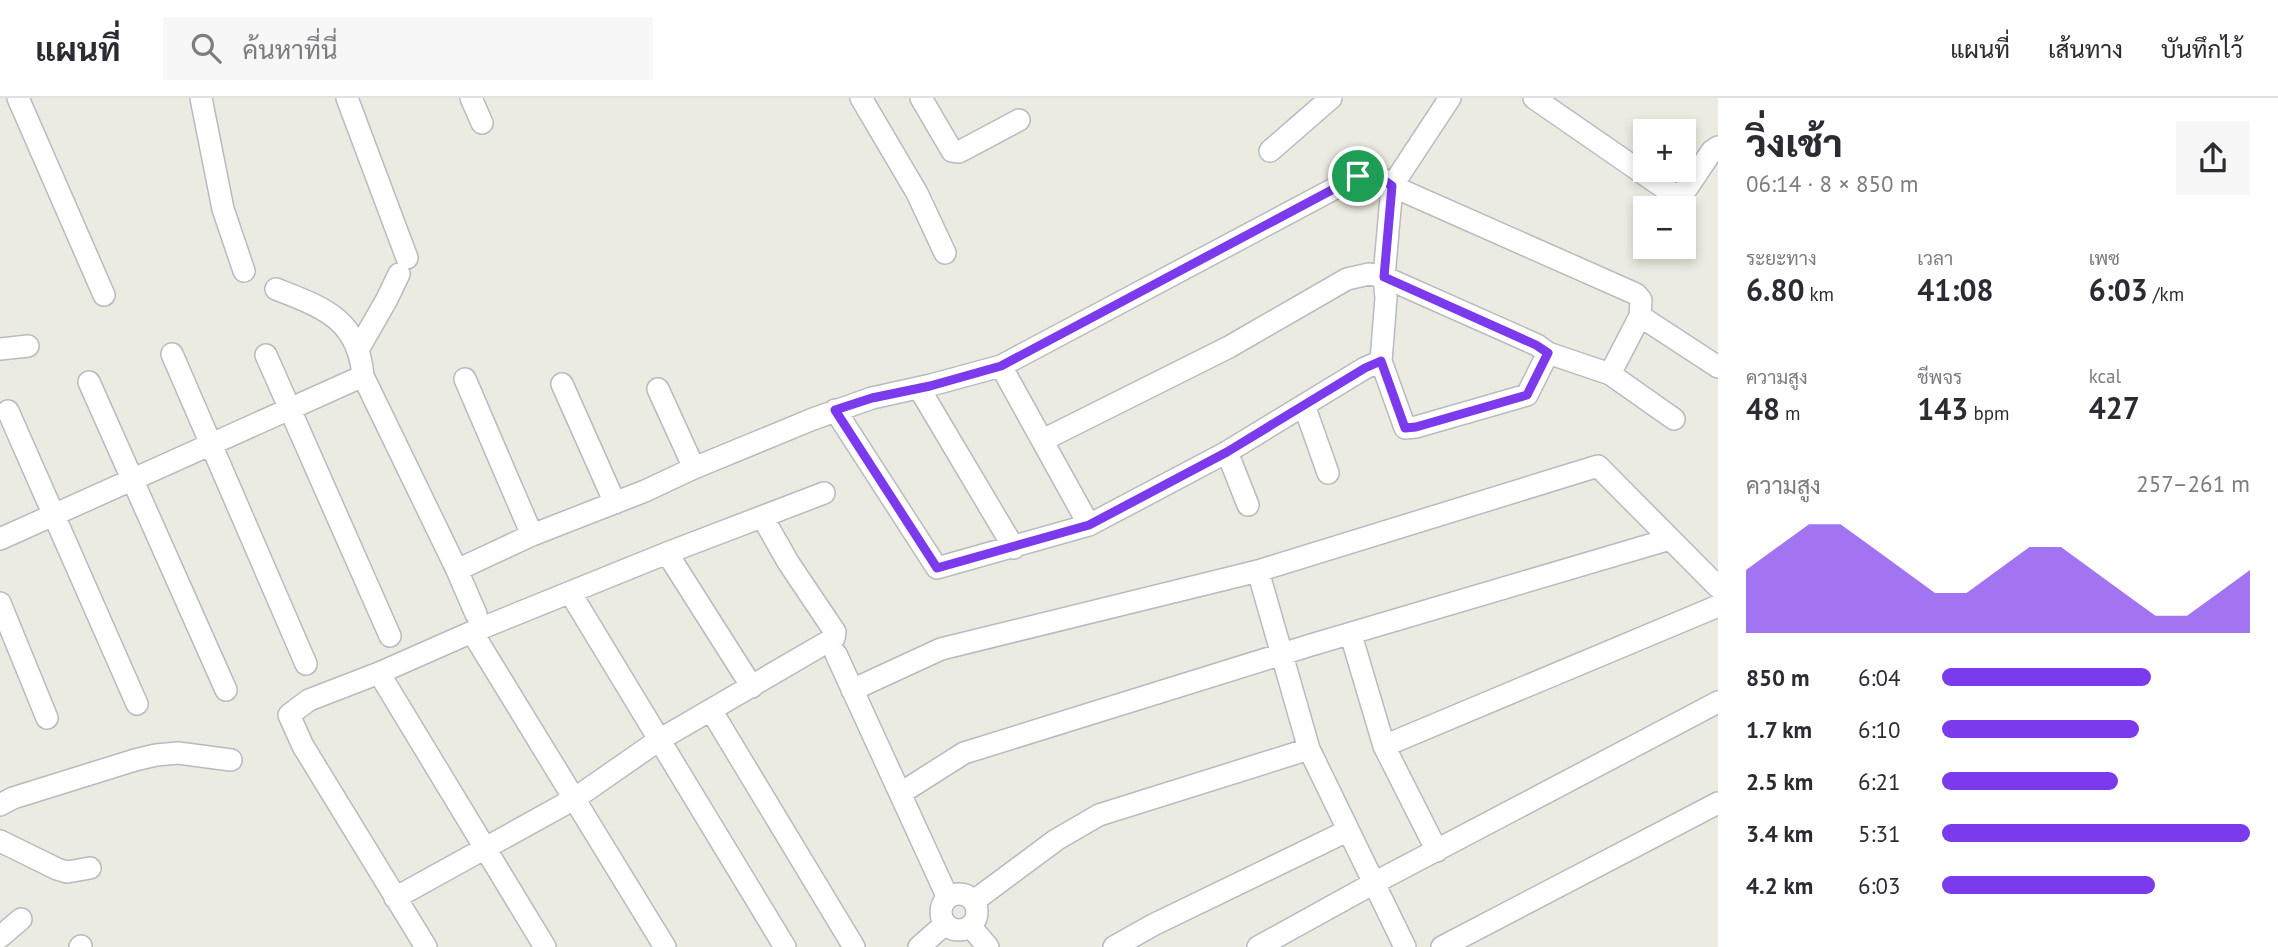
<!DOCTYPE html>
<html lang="th">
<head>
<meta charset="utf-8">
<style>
	:root { --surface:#fff; --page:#f7f7f7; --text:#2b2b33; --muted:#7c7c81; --line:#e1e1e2; --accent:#7c3aed }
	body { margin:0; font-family:"PT Sans",Sarabun,sans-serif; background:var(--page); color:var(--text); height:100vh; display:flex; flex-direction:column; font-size:26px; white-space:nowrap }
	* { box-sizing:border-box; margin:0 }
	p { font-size:23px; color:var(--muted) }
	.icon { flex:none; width:38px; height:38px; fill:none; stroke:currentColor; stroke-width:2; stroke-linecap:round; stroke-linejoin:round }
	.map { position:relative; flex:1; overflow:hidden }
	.drawer { display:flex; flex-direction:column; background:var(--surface); width:560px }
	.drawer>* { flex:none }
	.tools { position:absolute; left:1633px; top:21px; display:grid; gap:14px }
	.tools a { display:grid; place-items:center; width:63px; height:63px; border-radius:0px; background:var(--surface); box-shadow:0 4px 10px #0003; font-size:35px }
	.pin { position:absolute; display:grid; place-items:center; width:60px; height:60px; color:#fff; margin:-30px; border:4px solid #fff; border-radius:50%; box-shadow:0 2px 7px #0007 }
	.round { display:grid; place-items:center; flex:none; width:74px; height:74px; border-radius:0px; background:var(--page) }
	.headline { display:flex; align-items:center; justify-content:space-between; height:119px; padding:0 28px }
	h1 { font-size:38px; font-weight:800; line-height:52px }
	.metrics { display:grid; grid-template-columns:repeat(3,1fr); gap:10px; height:119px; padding:7px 28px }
	.metrics div { display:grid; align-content:center }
	.metrics b { font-size:30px; font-weight:800 }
	.metrics small { font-size:19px; font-weight:400 }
	.metrics p { font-size:19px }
	.chart { height:196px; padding:14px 28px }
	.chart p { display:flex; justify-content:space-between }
	.chart svg { width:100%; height:126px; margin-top:7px; fill:var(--accent); opacity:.7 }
	ul { padding:0 28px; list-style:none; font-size:23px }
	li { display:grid; grid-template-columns:112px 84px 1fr; align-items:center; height:52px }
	li i { height:18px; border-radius:9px; background:var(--accent) }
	header { display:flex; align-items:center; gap:42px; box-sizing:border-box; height:98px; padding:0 35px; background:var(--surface); border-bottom:2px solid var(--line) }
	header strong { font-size:33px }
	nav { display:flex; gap:38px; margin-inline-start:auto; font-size:24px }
	.search { width:490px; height:63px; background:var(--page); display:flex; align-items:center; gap:18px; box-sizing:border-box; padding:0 24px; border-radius:0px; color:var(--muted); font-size:26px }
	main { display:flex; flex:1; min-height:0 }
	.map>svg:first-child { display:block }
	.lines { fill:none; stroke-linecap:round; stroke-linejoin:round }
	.minor-casing { stroke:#b9bac0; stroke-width:24 }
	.minor { stroke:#fff; stroke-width:21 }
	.route-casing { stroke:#fff; stroke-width:14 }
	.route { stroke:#7c3aed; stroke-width:9 }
</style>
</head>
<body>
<header>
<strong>แผนที่</strong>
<div class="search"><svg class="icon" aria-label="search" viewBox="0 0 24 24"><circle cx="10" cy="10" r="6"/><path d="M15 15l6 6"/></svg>ค้นหาที่นี่</div>
<nav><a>แผนที่</a><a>เส้นทาง</a><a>บันทึกไว้</a></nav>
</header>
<main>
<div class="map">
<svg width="1718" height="849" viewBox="0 0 1718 849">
	<rect width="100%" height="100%" fill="#ecebe1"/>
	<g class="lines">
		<defs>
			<path id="minor" d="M18 0 104 197
				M201 0 223 111 244 173
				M347 0 407 160
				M471 0 482 25
				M861 0 917 95 945 155
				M921 0 952 53 959 54 1019 22
				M1450 0 1392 88 1384 179 1386 200 1381 263 1405 330 1416 329 1527 297 1548 255
				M1534 0 1670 94 1678 97 1687 90 1712 53 1718 49
				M1270 53 1331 0
				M276 191C324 210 358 221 363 278L457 472 476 516
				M359 250 387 201 399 176
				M0 251 28 248
				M172 256 306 566
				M266 257 390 538
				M1001 268 1089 427
				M1610 276 1674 321
				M465 281 532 437
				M89 284 226 592
				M562 286 615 405
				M919 290 1014 450
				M658 291 694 370
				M1304 307 1328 375
				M835 312 937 470 1089 427 1227 354 1365 270 1381 263
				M8 313 137 606
				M1043 342 1229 249 1347 181 1369 176 1384 179 1537 247 1548 255 1610 276 1640 218
				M1227 354 1248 407
				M0 441 363 278
				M667 455 752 589
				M457 472 532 437 645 393 694 370 813 321 872 300 931 287 1001 268 1358 78H1378L1392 88 1636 196 1641 202 1640 218 1718 269
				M1258 473 1309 651 1405 849
				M571 496 785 849
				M0 505 47 620
				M472 534 665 849
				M1351 537 1384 648 1437 753
				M836 556 948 800
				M379 575 545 849
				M852 592 941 551 1258 473 1598 368 1718 489
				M711 612 854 849
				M1384 648 1718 508
				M901 695 964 655 1311 547 1670 441
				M0 707 13 700 135 662 156 657 178 655 231 662
				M0 743 57 771 67 774 90 770
				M941 814a18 18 0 1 1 36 0a18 18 0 1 1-36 0Z
				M395 800 574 701 659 642 834 540 835 534 788 464 763 420
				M974 803 1056 742 1099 717 1309 651
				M971 829 988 849
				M0 839 21 821
				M80 849 81 848
				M426 849 303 648 289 617 309 602 379 575 472 534 667 455 824 395
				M919 849 945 826
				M1114 849 1153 827 1347 733
				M1258 849 1374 785 1718 604
				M1442 849 1718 705"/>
		</defs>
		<use href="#minor" class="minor-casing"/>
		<use href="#minor" class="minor"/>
	</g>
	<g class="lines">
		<defs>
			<path id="route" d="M1358 78H1378L1392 88 1384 179 1536 247 1548 255 1527 297 1416 329 1405 330 1381 263 1365 270 1227 354 1089 427 937 470 835 312 872 300 930 288 1001 268Z"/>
		</defs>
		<use href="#route" class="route-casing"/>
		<use href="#route" class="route"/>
	</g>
</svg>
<div class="tools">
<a>+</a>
<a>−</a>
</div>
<div class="pin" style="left:1358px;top:78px;background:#1e9e55"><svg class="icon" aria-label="arrive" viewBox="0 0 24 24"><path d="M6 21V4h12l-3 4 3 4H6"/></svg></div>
</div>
<section class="drawer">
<div class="headline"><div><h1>วิ่งเช้า</h1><p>06:14 · 8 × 850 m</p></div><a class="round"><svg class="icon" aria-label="share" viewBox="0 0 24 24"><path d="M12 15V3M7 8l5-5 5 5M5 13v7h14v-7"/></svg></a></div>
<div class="metrics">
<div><p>ระยะทาง</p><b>6.80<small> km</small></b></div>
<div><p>เวลา</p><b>41:08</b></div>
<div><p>เพซ</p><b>6:03<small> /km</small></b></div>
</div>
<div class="metrics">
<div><p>ความสูง</p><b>48<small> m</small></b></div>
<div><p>ชีพจร</p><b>143<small> bpm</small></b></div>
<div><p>kcal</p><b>427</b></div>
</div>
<div class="chart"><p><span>ความสูง</span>257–261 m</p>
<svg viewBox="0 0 160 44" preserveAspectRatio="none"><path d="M0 44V22L10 14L20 6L30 6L40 14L50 22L60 30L70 30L80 22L90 14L100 14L110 22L120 30L130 38L140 38L150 30L160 22V44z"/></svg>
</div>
<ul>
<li><b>850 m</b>6:04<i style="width:68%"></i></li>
<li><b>1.7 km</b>6:10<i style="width:64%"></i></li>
<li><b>2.5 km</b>6:21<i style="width:57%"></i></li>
<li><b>3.4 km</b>5:31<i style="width:100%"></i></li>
<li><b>4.2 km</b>6:03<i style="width:69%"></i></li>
</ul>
</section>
</main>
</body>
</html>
